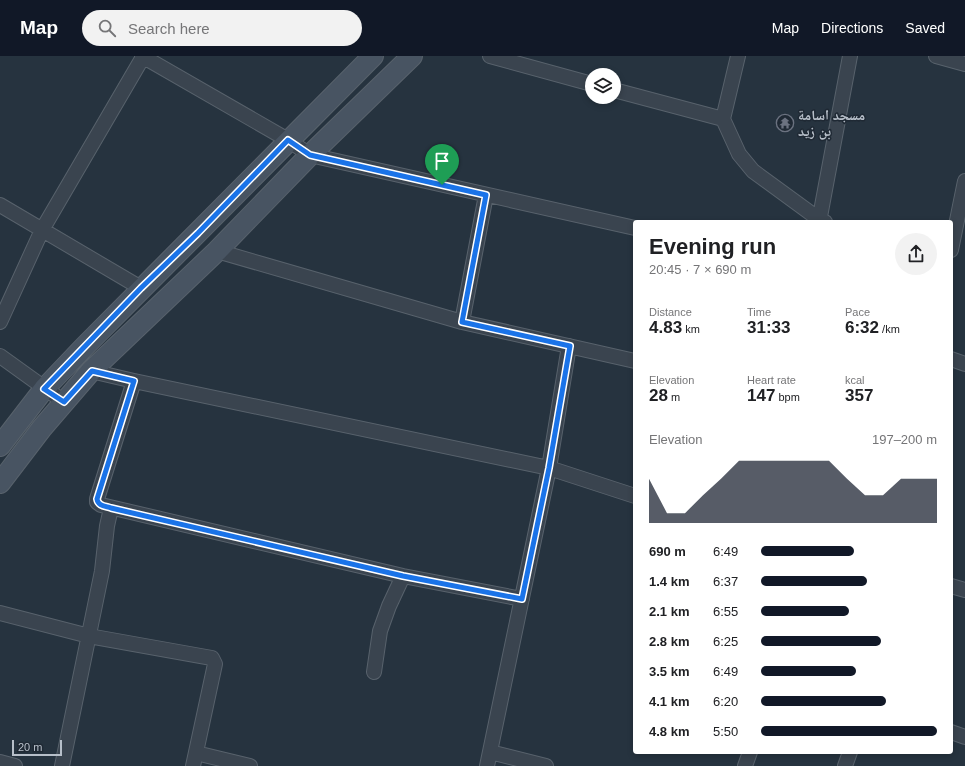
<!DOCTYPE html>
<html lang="en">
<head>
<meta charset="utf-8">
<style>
	:root { --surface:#fff; --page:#f2f2f2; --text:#202124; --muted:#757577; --accent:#111827 }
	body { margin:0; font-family:Arial,"Noto Naskh Arabic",sans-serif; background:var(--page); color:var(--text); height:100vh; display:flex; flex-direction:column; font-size:15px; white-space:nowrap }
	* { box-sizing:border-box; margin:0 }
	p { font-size:13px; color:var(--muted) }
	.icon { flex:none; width:22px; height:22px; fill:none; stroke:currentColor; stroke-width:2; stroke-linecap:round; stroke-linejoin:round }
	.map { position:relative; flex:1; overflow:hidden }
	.details { position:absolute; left:633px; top:164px; width:320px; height:534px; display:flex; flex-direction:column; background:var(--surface); border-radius:4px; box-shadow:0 2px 6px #0003 }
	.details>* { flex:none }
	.tools { position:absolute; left:585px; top:12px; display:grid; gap:8px }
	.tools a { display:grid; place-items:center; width:36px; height:36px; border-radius:50%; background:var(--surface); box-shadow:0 2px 6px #0003; font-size:20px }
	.scale { position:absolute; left:12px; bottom:10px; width:50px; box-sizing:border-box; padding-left:4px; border:2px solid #b7bfc9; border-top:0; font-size:11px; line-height:14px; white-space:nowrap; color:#b7bfc9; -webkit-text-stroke:3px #1f2934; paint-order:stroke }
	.pin { position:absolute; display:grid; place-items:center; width:34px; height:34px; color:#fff; margin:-41px -17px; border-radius:50% 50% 50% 0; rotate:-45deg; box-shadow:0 0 4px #0007 }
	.pin .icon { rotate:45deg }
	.round { display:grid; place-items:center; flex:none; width:42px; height:42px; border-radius:21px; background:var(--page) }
	.headline { display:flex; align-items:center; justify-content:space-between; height:68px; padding:0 16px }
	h1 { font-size:22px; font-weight:800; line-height:30px }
	.stats { display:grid; grid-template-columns:repeat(3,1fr); gap:6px; height:68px; padding:4px 16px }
	.stats div { display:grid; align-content:center }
	.stats b { font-size:17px; font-weight:800 }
	.stats small { font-size:11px; font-weight:400 }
	.stats p { font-size:11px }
	.chart { height:112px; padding:8px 16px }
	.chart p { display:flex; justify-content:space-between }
	.chart svg { width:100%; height:72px; margin-top:4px; fill:var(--accent); opacity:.7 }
	ul { padding:0 16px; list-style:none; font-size:13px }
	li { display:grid; grid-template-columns:64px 48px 1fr; align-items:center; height:30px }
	li i { height:10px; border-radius:5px; background:var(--accent) }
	header { display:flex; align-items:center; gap:24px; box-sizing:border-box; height:56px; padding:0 20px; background:var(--accent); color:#fff }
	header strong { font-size:19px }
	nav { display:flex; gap:22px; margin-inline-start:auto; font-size:14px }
	.search { width:280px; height:36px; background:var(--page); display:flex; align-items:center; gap:10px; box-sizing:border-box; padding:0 14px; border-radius:22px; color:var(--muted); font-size:15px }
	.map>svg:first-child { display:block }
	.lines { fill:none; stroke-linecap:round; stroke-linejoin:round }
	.street-casing { stroke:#58626c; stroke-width:16 }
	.secondary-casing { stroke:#58626c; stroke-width:22 }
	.street { stroke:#3a444f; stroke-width:14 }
	.secondary { stroke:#485462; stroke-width:20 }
	.route-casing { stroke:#fff; stroke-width:8 }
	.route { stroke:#1a73e8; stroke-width:5 }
	.labels { text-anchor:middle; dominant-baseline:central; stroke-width:3; stroke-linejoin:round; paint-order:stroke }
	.poi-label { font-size:14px; font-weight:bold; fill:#b7bfc9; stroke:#1f2934; text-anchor:start }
</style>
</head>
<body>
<header>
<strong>Map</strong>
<div class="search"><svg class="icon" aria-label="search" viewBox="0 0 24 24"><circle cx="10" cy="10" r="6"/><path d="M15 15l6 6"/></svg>Search here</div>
<nav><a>Map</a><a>Directions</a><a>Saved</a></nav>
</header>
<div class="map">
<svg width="965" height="710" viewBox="0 0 965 710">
	<rect width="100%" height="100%" fill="#26333f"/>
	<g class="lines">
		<defs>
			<path id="street" d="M142 0 288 84 310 99 635 172
				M490 0 592 28
				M738 0 723 63 739 98 753 115 820 164 825 166
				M936 0 965 8
				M614 34 723 63
				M0 149 141 232
				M819 166 850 0
				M951 194 965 125
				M217 195 462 266 635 305
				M0 266 42 174 143 1
				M462 266 486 139
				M0 300 64 346
				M951 303 965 308
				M91 315 134 325 549 412 635 440
				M134 325 97 443V446L101 449 403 520 522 543
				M951 530 965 534
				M0 557 89 580 212 602 215 608 193 710
				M374 616 380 575 389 550 403 520
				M951 676 965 681
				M490 696 546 710
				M196 697 250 710
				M0 706 15 710
				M62 710 102 515 107 470 111 452
				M487 710 549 412 569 290
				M745 710 750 696
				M845 710 850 696"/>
			<path id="secondary" d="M0 390 44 333 84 291 373 0
				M0 427 42 372 91 315 217 195 310 99 412 0"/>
		</defs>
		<use href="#street" class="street-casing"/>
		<use href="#secondary" class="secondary-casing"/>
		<use href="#street" class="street"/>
		<use href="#secondary" class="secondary"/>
	</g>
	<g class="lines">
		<defs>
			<path id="route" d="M288 84 310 99 486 139 462 266 570 290 549 412 522 543 403 520 111 452C105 450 98 450 97 443L134 325 92 315 64 346 44 333 141 232 198 177Z"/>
		</defs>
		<use href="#route" class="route-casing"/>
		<use href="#route" class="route"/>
	</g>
	<defs>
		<symbol id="temple-ring" viewBox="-11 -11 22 22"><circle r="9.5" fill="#1f2934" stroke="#6b7280" stroke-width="1.5"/><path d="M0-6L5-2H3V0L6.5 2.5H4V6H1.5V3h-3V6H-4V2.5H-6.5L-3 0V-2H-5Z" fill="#6b7280"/></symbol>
	</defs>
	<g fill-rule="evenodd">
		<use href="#temple-ring" x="775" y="57" width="20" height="20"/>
	</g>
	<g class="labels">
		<g class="poi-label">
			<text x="798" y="59">مسجد اسامة<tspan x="798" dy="16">بن زيد</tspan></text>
		</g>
	</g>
</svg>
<div class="tools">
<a><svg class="icon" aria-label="layers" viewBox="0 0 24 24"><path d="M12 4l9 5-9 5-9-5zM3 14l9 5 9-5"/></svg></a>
</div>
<div class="scale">20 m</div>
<div class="pin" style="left:442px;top:129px;background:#1e9e55"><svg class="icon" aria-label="arrive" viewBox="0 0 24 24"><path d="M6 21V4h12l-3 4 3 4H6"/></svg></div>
<section class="details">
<div class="headline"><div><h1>Evening run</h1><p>20:45 · 7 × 690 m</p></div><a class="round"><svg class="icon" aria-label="share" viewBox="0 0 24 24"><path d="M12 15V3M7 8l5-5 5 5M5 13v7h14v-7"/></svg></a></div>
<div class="stats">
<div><p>Distance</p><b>4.83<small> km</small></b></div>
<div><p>Time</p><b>31:33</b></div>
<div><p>Pace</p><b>6:32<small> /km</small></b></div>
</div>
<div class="stats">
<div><p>Elevation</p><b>28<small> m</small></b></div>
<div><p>Heart rate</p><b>147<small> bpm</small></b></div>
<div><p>kcal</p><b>357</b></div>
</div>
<div class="chart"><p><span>Elevation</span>197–200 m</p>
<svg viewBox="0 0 160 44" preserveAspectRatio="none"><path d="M0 44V17L10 38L20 38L30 27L40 17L50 6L60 6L70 6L80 6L90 6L100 6L110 17L120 27L130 27L140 17L150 17L160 17V44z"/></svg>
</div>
<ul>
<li><b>690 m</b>6:49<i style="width:53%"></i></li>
<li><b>1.4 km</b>6:37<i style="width:60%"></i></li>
<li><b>2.1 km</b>6:55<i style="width:50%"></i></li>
<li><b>2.8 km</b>6:25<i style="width:68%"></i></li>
<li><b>3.5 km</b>6:49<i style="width:54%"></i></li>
<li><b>4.1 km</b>6:20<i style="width:71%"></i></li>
<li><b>4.8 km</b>5:50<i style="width:100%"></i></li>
</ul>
</section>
</div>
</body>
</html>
